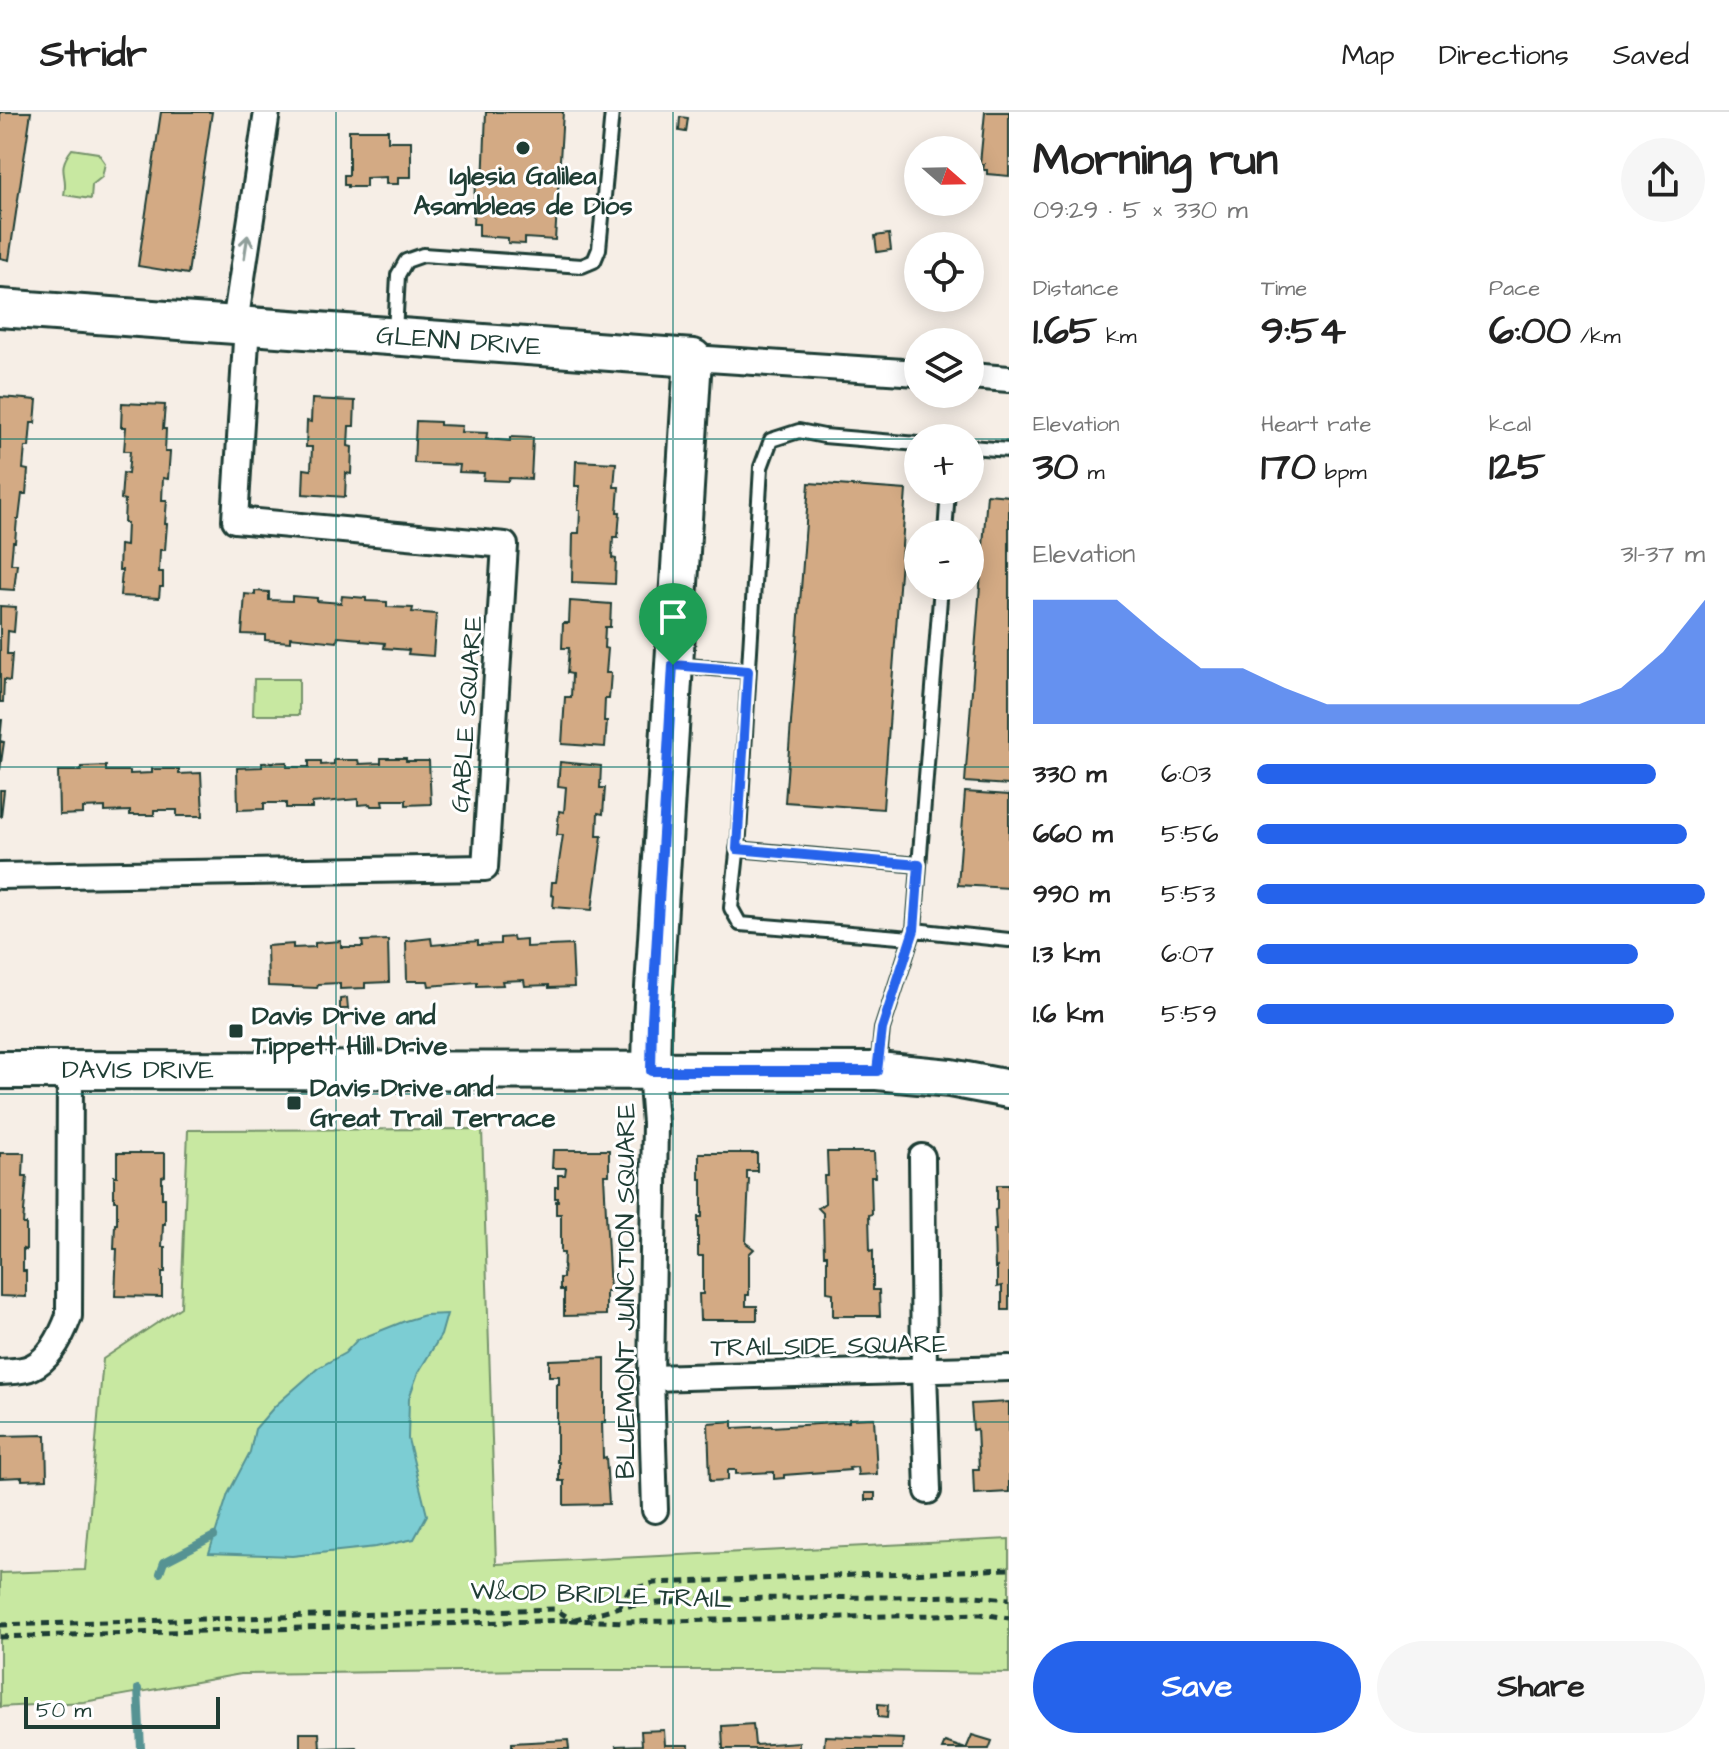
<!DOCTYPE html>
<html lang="en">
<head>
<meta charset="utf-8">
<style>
	:root { --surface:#fff; --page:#f6f6f6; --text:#222; --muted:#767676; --line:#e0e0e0; --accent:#2563eb }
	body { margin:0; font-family:"Architects Daughter",sans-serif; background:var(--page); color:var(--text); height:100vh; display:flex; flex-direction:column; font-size:30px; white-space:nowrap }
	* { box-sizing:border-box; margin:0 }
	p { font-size:26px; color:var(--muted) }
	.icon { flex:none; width:44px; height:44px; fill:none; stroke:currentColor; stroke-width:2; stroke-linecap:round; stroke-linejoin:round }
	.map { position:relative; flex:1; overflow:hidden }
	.sheet { display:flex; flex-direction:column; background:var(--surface); width:720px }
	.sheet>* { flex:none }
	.needle { width:52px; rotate:110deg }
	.buttons { position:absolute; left:904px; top:24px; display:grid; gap:16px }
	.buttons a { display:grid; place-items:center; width:80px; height:80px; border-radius:50%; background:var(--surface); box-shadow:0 4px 20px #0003; font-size:40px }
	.scale { position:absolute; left:24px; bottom:20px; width:196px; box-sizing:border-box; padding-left:8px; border:4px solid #1f3d34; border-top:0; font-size:22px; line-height:28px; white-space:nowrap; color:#1f3d34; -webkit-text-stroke:6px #fff; paint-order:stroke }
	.pin { position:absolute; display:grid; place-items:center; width:68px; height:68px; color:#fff; margin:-82px -34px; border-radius:50% 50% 50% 0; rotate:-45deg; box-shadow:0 0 8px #0007 }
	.pin .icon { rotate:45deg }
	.round { display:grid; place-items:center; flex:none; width:84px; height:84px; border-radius:42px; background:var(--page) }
	.headline { display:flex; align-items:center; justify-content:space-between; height:136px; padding:0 24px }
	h1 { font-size:44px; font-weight:700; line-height:60px }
	.metrics { display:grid; grid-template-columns:repeat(3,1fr); gap:12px; height:136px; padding:8px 24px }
	.metrics div { display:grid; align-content:center }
	.metrics b { font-size:40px; font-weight:700 }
	.metrics small { font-size:22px; font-weight:400 }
	.metrics p { font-size:22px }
	.chart { height:224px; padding:16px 24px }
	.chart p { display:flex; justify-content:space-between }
	.chart svg { width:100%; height:144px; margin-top:8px; fill:var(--accent); opacity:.7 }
	.cta { display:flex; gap:16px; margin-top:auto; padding:16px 24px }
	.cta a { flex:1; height:92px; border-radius:48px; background:var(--accent); color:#fff; font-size:32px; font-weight:700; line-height:92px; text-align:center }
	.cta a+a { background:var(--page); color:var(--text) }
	ul { padding:0 24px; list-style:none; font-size:26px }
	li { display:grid; grid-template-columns:128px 96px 1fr; align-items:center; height:60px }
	li i { height:20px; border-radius:10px; background:var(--accent) }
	header { display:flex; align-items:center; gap:48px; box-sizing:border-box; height:112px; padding:0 40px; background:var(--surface); border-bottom:2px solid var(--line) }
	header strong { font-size:38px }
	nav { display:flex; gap:44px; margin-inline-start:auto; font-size:28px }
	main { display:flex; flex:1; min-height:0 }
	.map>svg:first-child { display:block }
	.green { fill:#c8e8a1; stroke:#74926a; stroke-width:2 }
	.water { fill:#7ccdd3; stroke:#579393; stroke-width:2 }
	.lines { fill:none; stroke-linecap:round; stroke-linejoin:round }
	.stream { stroke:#579393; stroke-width:8 }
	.building { fill:#d3aa84; stroke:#1f3d34; stroke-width:2 }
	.lane-casing { stroke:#1f3d34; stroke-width:18 }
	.street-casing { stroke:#1f3d34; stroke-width:30 }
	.secondary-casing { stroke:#1f3d34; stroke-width:42 }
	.path { stroke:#1f3d34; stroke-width:5; stroke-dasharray:8 6; stroke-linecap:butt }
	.lane { stroke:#fff; stroke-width:12 }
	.street { stroke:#fff; stroke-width:24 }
	.secondary { stroke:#fff; stroke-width:36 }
	.oneway { stroke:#8f9e9a }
	.route-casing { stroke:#fff; stroke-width:16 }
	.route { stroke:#2563eb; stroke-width:10 }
	.grid { fill:none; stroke:#0f766e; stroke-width:2; stroke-opacity:0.55 }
	.poi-dot { fill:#1f3d34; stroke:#fff; stroke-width:3 }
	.labels { text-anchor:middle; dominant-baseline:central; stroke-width:6; stroke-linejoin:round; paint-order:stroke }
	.poi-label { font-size:26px; font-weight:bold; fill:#1f3d34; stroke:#fff; text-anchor:start }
	.street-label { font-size:26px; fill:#1f3d34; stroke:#fff }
</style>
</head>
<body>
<header>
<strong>Stridr</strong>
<nav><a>Map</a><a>Directions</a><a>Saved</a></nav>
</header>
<main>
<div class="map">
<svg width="1009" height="1637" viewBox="0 0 1009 1637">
	<rect width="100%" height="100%" fill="#f6eee6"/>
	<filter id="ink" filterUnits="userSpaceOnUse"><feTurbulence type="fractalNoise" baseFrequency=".0125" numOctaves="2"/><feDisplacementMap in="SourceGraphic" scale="16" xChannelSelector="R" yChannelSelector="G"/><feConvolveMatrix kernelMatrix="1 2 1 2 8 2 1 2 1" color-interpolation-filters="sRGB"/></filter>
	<g filter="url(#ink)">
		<path class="green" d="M72 37 98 41 105 51 102 65 92 73 91 87 64 83C69 61 55 59 72 37Z
			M254 567H299V603H253Z
			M482 1017 496 1452 1009 1427V1561L791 1558H534L241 1562 84 1590 0 1595V1461L85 1458 103 1247 181 1195 188 1018Z"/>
		<path class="water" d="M447 1202 441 1223 418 1261 409 1286 408 1327 427 1403 414 1427 376 1435 292 1444 209 1441 228 1382 250 1340 255 1317 275 1294 318 1256 345 1241 357 1228 405 1209 425 1203Z"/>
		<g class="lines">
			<path class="stream" d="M160 1461 164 1450 214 1424
				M138 1577 141 1637"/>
		</g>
		<path class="building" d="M0 0H31L9 148 0 146Z
			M161 0H212L188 162 138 154Z
			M486 0H563L555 128 525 126V132L508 131V126L479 124V112H473L475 72 483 73Z
			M985 0H1009V64L987 62V58H983L984 52H980Z
			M680 5 688 6 686 20 679 19Z
			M349 18H388V29H411V65H398V72H386V65L366 66V75H348V73H344V63H349Z
			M889 122 891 138 877 140 875 124Z
			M0 285 37 288 35 311H31L29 335H25L23 357 28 358 26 382H22L19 407H17L15 430H13L11 452H17L14 478 0 477Z
			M312 287 355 289 354 314H349L348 334 352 335 351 362 346 361 345 385 303 382 304 357 311 358 312 335H306L307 309 311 310Z
			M122 291 165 293 163 317H166L165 340H170L168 367 163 366 162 388H167L165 412H167L165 438H160L159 460H163V475H160L159 486 120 484 122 458H119L120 433 126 434 127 411H124L125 388 121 387 123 361 128 362 130 339H124L126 315H121Z
			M416 309 440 310V313L462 314 461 320 487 321 486 327 510 329V325L533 326 531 367 509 366 508 369 483 368 484 361 459 360 460 353 414 351Z
			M576 349 616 351 614 375H619L617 400H620L618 425H613L612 446 616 447 615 472 572 470 573 421H579L580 398H578L580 374H575Z
			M809 371 906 378 883 697 785 690Z
			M987 382 1009 384V673L965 670Z
			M255 479 269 480V488L292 489V484L317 486V489L341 491 342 484 366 486V489L387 490V495L413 496 412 500 436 502 433 544 408 542 409 538 384 536 385 531 361 529V527L338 525 337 530 290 525V530L265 528V523L242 522 245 482 255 483Z
			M570 489 611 492 610 515H605L604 536 608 537 606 561H611L609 587H605L604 609H607L605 635 562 632 565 585H571L572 562 567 561 569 536H562L563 511H569Z
			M0 494 16 495 14 520 8 519 7 542H12L10 569 4 568 3 590H0Z
			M0 608H2L0 629 4 630 0 658Z
			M381 646H406V649H429L431 692 406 693V688H382L383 694H371L370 692 358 693V687L312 691V696H286V691H264V697L238 698 237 656 262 655V651L287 650V655H309V649H321V653L334 652V648H358L359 652 381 651Z
			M560 650 601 654 600 676H605L603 702 598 701 597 724H602L592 798 553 795 554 784 551 783 552 770H556L563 723H557L559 699 564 700 566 675 558 674Z
			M106 654V659H130V662L152 661V657H179V662L201 661 203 704H177V698H154V703H130V699L105 700V695L83 696V702L59 703 58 659H81V655Z
			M0 678H4L1 704 0 703Z
			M965 680 1009 683V776L958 773Z
			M513 825 514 828 526 827V835L572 833 574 875 549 876V873L525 874 524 868 502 869 503 873 477 874V870L429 874 428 869H407L406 829 431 826 432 833 478 829V833L500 832V826Z
			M388 828 389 870 365 871V876L340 877V871L318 872 317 876 268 874 267 834 293 832V836L315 835V831L341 829V835H363L362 829Z
			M347 886 348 897H340V887Z
			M553 1038H609V1063H604L610 1179H606V1203L564 1204V1178H560V1166H563L564 1141H561V1102H556V1089H558V1086H555V1075H558V1063H565L566 1056H552Z
			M827 1040H874L875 1065H871L872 1102 869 1103 870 1139 873 1138V1178H879L880 1204H833V1181L827 1180V1143H824L823 1101 818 1096 825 1091 824 1064H828Z
			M0 1041H24L23 1064H27L23 1112H26V1138L23 1137V1159H26V1185L0 1184Z
			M117 1041H165V1064L162 1065V1086H165V1112H163L162 1135H165V1160H162V1185L115 1184 117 1137H114L115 1112H117V1089H114V1064H117Z
			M699 1041H757V1059H747V1067H749L746 1131 754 1137 749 1142V1183H746V1194H757V1208H700L699 1182H703V1144H698V1105H702V1067H699Z
			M997 1073H1009V1198H1002V1174L997 1175V1155L995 1156 994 1118H996L995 1098 997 1097Z
			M605 1246V1310H602L603 1346 606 1345 609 1392 564 1393V1369H559V1350H557V1272H559V1264H549V1248Z
			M1009 1290V1380L974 1382 973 1357H979L977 1317 973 1318 971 1292Z
			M874 1306 877 1362 858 1363 857 1355 849 1356 850 1358 784 1363V1366L774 1367V1360L736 1362V1358H728V1368L710 1369 708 1311 733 1309V1316L772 1314V1315L849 1310V1307Z
			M46 1323 47 1367 22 1368V1365L0 1366V1324Z
			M865 1381H875V1388H865Z
			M878 1592 888 1593 887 1606 878 1605Z
			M753 1612 755 1633 799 1630V1637H723L722 1614Z
			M664 1618 665 1633H689V1637H617L616 1634 642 1633 641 1619Z
			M300 1621H319L320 1636 356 1635 357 1637H300Z
			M972 1623 992 1629 989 1637H966Z
			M825 1624 903 1627 902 1637H824Z
			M568 1628 569 1637H512V1631Z
			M945 1630 966 1637H942Z"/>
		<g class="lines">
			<defs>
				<path id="lane" d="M395 221 398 163 406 149 423 143 582 154 594 149 599 137 612 0
					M970 335 1009 338
					M945 422 948 378
					M676 553 748 559
					M737 737 919 753
					M914 818 1009 828
					M911 826 740 812 731 796 739 723 761 355 771 328 799 319 824 324 918 332
					M878 957 882 917 914 818 941 474"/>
				<path id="street" d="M235 212 267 0
					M693 246 918 261
					M970 264 1009 267
					M0 764 485 756 505 433 235 408 247 213
					M651 959 655 1011 651 1266 655 1398
					M922 1045 924 1260 928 1379
					M0 1260C10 1259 22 1260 32 1255 51 1246 62 1223 69 1204L70 959
					M651 1266 1009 1256"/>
				<g id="secondary">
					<path id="s1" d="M0 196 693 246 652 908 651 959"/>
					<path id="s2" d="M0 958 877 959 950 966 1009 977"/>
				</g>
			</defs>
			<use href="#lane" class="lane-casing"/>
			<use href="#street" class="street-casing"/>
			<use href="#secondary" class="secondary-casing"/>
			<path class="path" d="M619 1495 629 1478 654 1471 1009 1457
				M0 1513 555 1497 572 1508 624 1510 981 1502 1009 1506
				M0 1525 572 1508 619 1495 699 1487 976 1484 1009 1487"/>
			<use href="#lane" class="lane"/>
			<use href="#street" class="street"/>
			<use href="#secondary" class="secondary"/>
		</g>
		<defs><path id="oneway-shaft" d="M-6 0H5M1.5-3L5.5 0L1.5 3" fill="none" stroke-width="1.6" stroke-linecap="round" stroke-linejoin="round" transform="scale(2)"/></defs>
		<use class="oneway" href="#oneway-shaft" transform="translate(246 135) rotate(-81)"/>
	</g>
	<g class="lines" filter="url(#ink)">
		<defs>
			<path id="route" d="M673 553 748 559 737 737 919 753 914 818 882 917 877 959H651L652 908Z"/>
		</defs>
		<use href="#route" class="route-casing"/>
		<use href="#route" class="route"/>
	</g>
	<path class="grid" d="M336 0V1637M673 0V1637M0 327H918M970 327H1009M0 655H1009M0 982H1009M0 1310H1009"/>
	<g class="poi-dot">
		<circle cx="523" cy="36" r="8"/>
		<rect x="228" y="911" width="16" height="16" rx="4"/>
		<rect x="286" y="983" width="16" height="16" rx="4"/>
	</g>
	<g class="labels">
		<g class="poi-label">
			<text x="523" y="64" text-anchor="middle">Iglesia Galilea<tspan x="523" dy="30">Asambleas de Dios</tspan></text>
			<text x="252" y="904">Davis Drive and<tspan x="252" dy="30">Tippett Hill Drive</tspan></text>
			<text x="310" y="976">Davis Drive and<tspan x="310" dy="30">Great Trail Terrace</tspan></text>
		</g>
		<g class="street-label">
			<text stroke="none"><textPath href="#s1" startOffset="460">GLENN DRIVE</textPath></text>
			<text transform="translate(467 602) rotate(-86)">GABLE SQUARE</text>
			<text stroke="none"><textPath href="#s2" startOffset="138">DAVIS DRIVE</textPath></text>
			<text transform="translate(626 1179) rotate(-90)">BLUEMONT JUNCTION SQUARE</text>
			<text transform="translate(829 1234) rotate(-1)">TRAILSIDE SQUARE</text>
			<text transform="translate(601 1483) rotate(2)">W&amp;OD BRIDLE TRAIL</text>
		</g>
	</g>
</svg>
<div class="buttons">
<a><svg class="needle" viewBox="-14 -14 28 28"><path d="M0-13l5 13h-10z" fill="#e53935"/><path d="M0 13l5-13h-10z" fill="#767676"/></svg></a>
<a><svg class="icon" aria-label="locate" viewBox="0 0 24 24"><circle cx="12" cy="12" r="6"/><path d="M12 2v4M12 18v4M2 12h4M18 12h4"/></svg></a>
<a><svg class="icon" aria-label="layers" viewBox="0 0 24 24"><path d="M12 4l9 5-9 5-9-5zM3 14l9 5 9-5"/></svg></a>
<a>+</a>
<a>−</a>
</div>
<div class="scale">50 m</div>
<div class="pin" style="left:673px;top:553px;background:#1e9e55"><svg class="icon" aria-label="arrive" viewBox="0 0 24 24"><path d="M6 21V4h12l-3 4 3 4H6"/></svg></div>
</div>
<section class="sheet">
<div class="headline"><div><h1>Morning run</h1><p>09:29 · 5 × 330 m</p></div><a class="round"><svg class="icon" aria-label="share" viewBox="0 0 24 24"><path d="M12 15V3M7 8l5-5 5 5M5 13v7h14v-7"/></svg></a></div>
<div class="metrics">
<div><p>Distance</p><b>1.65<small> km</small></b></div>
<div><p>Time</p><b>9:54</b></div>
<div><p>Pace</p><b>6:00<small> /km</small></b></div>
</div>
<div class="metrics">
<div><p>Elevation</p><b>30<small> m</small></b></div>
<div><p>Heart rate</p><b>170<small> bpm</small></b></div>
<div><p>kcal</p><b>125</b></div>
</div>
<div class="chart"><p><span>Elevation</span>31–37 m</p>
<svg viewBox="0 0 160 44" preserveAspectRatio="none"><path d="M0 44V6L10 6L20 6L30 17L40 27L50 27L60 33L70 38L80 38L90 38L100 38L110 38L120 38L130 38L140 33L150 22L160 6V44z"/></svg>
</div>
<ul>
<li><b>330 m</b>6:03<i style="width:89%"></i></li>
<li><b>660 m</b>5:56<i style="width:96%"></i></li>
<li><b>990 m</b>5:53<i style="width:100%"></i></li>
<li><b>1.3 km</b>6:07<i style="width:85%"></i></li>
<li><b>1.6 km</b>5:59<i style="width:93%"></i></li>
</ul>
<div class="cta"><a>Save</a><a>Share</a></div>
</section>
</main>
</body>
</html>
